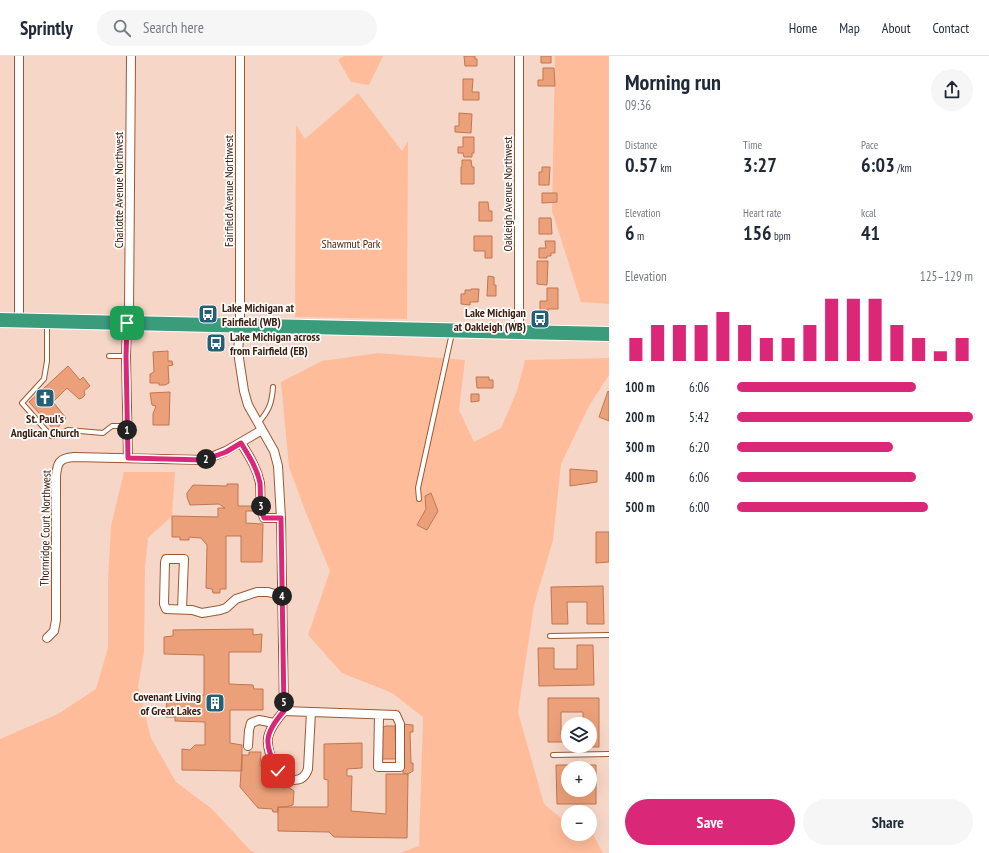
<!DOCTYPE html>
<html lang="en">
<head>
<meta charset="utf-8">
<style>
	:root { --surface:#fff; --page:#f6f6f7; --text:#1f2937; --muted:#747a83; --line:#e0e1e3; --accent:#db2777 }
	body { margin:0; font-family:"PT Sans Narrow",sans-serif; background:var(--page); color:var(--text); height:100vh; display:flex; flex-direction:column; font-size:15px; white-space:nowrap }
	* { box-sizing:border-box; margin:0 }
	p { font-size:13px; color:var(--muted) }
	.icon { flex:none; width:22px; height:22px; fill:none; stroke:currentColor; stroke-width:2; stroke-linecap:round; stroke-linejoin:round }
	.map { position:relative; flex:1; overflow:hidden }
	.details { display:flex; flex-direction:column; background:var(--surface); width:380px }
	.details>* { flex:none }
	.fabs { position:absolute; left:561px; top:661px; display:grid; gap:8px }
	.fabs a { display:grid; place-items:center; width:36px; height:36px; border-radius:50%; background:var(--surface); box-shadow:0 4px 16px #0002; font-size:20px }
	.pin { position:absolute; display:grid; place-items:center; width:34px; height:34px; color:#fff; margin:-17px; border-radius:8px; box-shadow:0 2px 6px #0006 }
	.km { position:absolute; width:20px; height:20px; margin:-10px; border-radius:50%; background:#222; color:#fff; font-size:11px; line-height:20px; text-align:center }
	.round { display:grid; place-items:center; flex:none; width:42px; height:42px; border-radius:21px; background:var(--page) }
	.headline { display:flex; align-items:center; justify-content:space-between; height:68px; padding:0 16px }
	h1 { font-size:22px; font-weight:700; line-height:30px }
	.metrics { display:grid; grid-template-columns:repeat(3,1fr); gap:6px; height:68px; padding:4px 16px }
	.metrics div { display:grid; align-content:center }
	.metrics b { font-size:20px; font-weight:700 }
	.metrics small { font-size:11px; font-weight:400 }
	.metrics p { font-size:11px }
	.chart { height:112px; padding:8px 16px }
	.chart p { display:flex; justify-content:space-between }
	.chart svg { width:100%; height:72px; margin-top:4px; stroke:var(--accent); stroke-width:6 }
	.action { display:flex; gap:8px; margin-top:auto; padding:8px 16px }
	.action a { flex:1; height:46px; border-radius:24px; background:var(--accent); color:#fff; font-size:16px; font-weight:700; line-height:46px; text-align:center }
	.action a+a { background:var(--page); color:var(--text) }
	ul { padding:0 16px; list-style:none; font-size:13px }
	li { display:grid; grid-template-columns:64px 48px 1fr; align-items:center; height:30px }
	li i { height:10px; border-radius:5px; background:var(--accent) }
	header { display:flex; align-items:center; gap:24px; box-sizing:border-box; height:56px; padding:0 20px; background:var(--surface); border-bottom:1px solid var(--line) }
	header strong { font-size:19px }
	nav { display:flex; gap:22px; margin-inline-start:auto; font-size:14px }
	.search { width:280px; height:36px; background:var(--page); display:flex; align-items:center; gap:10px; box-sizing:border-box; padding:0 14px; border-radius:22px; color:var(--muted); font-size:15px }
	main { display:flex; flex:1; min-height:0 }
	.map>svg:first-child { display:block }
	.green { fill:#febc9b }
	.building { fill:#eca079; stroke:#bf7751 }
	.lines { fill:none; stroke-linecap:round; stroke-linejoin:round }
	.lane-casing { stroke:#9d5832; stroke-width:6 }
	.street-casing { stroke:#9d5832; stroke-width:10 }
	.highway-casing { stroke:#fff; stroke-width:16 }
	.lane { stroke:#fff; stroke-width:4 }
	.street { stroke:#fff; stroke-width:8 }
	.highway { stroke:#3b9c7c; stroke-width:14 }
	.route-casing { stroke:#fff; stroke-width:8 }
	.route { stroke:#db2777; stroke-width:5 }
	.labels { text-anchor:middle; dominant-baseline:central; stroke-width:3.5; stroke-linejoin:round; paint-order:stroke }
	.street-label { font-size:12px; fill:#3d2010; stroke:#fefefe }
	.park-label { font-size:12px; fill:#572a10; stroke:#fefefe }
	.poi-label { font-size:12px; font-weight:bold; fill:#3d2010; stroke:#fefefe; text-anchor:start }
</style>
</head>
<body>
<header>
<strong>Sprintly</strong>
<div class="search"><svg class="icon" aria-label="search" viewBox="0 0 24 24"><circle cx="10" cy="10" r="6"/><path d="M15 15l6 6"/></svg>Search here</div>
<nav><a>Home</a><a>Map</a><a>About</a><a>Contact</a></nav>
</header>
<main>
<div class="map">
<svg width="609" height="797" viewBox="0 0 609 797">
	<rect width="100%" height="100%" fill="#f6d6c6"/>
	<path class="green" d="M344 0H383L369 29 351 26 338 4Z
		M555 0H609V248L581 246 552 155Z
		M358 37 402 95 408 85 407 263 295 261 296 69 305 83Z
		M378 297 465 304 459 354 474 386 501 372 517 335 525 304 609 302V319L589 350 561 408 553 484 534 549 518 656 544 748 568 768V778H590V773L603 797H400L419 790 423 661 392 637 342 617 308 579 330 515 306 457 289 411 281 326 322 305Z
		M124 416H175L172 460 148 482 145 512 144 596 138 630 151 682 176 726 212 753 251 795 257 797H0V683L58 658 96 633 108 592V525L111 470Z"/>
	<path class="building" d="M464 0H475V3H477V10H465Z
		M541 0H551V7H541Z
		M543 12H554L555 30H538V24H543Z
		M463 23H473L472 36H479V44H463Z
		M459 57 472 58 471 77 455 76V70H459Z
		M463 81H474V97H472V101H464L463 97H458V91H463Z
		M462 104H471L472 111H474V128H461V111H462Z
		M542 111H550L549 129H539V116H542Z
		M542 137H557V146L542 147Z
		M479 146H488L489 155H492V165H479Z
		M539 162H551L552 178H539Z
		M474 180H492V202H485V195H474Z
		M545 185H555V197H551V200H547V202H539V192H546Z
		M537 205H548L547 229 537 228Z
		M488 220 494 221V229H496V240H487Z
		M547 232H558V253H548V255H540V245H547Z
		M471 233H479L478 246H470V249L461 248V238H465V234H471Z
		M168 295V305H172L173 309 168 310 169 327 165 329H159V327H150V318L154 316 153 296Z
		M68 310 80 324 83 321 90 330 84 335 85 339 82 342 79 343 67 332 53 346 66 362 55 375 29 346Z
		M476 321H489V324H493V332H477Z
		M608 335 609 336V365L599 361Z
		M170 336 169 369H153V358L156 350 152 349 150 337Z
		M471 338H479V345L471 346Z
		M570 413 597 415V426L570 430Z
		M227 428H238V450H255V455H246V467L263 468 262 506H241V480H226V533H220V537H213L212 533 206 532 207 489 201 482 189 481V484H180V481H172V460L218 461V452H225L219 448 190 449 187 441V437L193 429 227 430Z
		M431 437 438 455 427 474 417 469 426 453 425 440Z
		M596 476H609V506L596 507Z
		M603 530 604 568H587V546H567L568 568H552L551 531Z
		M253 573V579L262 578 261 596H229V628L253 629 254 633H263V654H230V687L242 689V715L182 714V693L190 694 195 689H205V666L175 665V661H166L167 639H204V599L164 598V581L173 580V574Z
		M577 589H593L594 629 539 630 538 592H554V613H577Z
		M548 642H599V691H577V690H590V668H583V656H561V679H565V686H548Z
		M403 668 413 669V676H410L411 707H413V715L408 718 403 717Z
		M385 670H395L396 703H382V673Z
		M362 687V712L347 713V720H352L351 755 386 758V718H408L407 782 334 781 329 776 278 775V751H328V724L324 723V688Z
		M249 696H261L260 709 264 714 267 711 270 714 280 727 277 729 279 731 284 732 288 731 294 735 293 749 286 751H278V756H273L272 753 258 752 240 731 242 699H249Z
		M280 705 287 713 277 723 270 714Z
		M556 709H568L569 735 590 734V712H582V709H596V748H557Z"/>
	<g class="lines">
		<defs>
			<path id="lane" d="M47 267V305L44 323 22 347 51 380H57L68 374 103 377 112 370H127
				M109 300H126
				M258 367C269 355 272 347 273 331
				M419 443 418 432 452 277
				M550 580 609 579
				M553 699 609 698"/>
			<path id="street" d="M240 0V270L238 296 244 335 248 349 274 395 278 410 281 462 284 655C278 662 272 669 269 678 265 687 272 709 279 716 289 726 303 728 308 713L311 656
				M19 264V0
				M519 277V0
				M241 387C249 400 257 412 260 427 261 439 259 451 264 462H281
				M128 402 126 300 127 267 129 256 131 0
				M182 553 184 503H166L165 506 164 548 166 553 192 554 202 557 220 554 226 552 236 543 257 536H268L282 540
				M47 582 54 575 56 564V421C57 407 59 402 74 401L204 404 226 395 262 374
				M284 655 396 659 400 668V711H378L379 659
				M248 690 249 674 251 667 259 664 274 667"/>
			<path id="highway" d="M0 264 609 278"/>
		</defs>
		<use href="#lane" class="lane-casing"/>
		<use href="#street" class="street-casing"/>
		<use href="#highway" class="highway-casing"/>
		<use href="#lane" class="lane"/>
		<use href="#street" class="street"/>
		<use href="#highway" class="highway"/>
	</g>
	<g class="lines">
		<defs>
			<path id="route" d="M127 267 126 300 128 402 204 404 226 396 241 387C249 400 257 412 260 427 261 439 259 451 264 462H281L284 655C262 680 265 688 278 715"/>
		</defs>
		<use href="#route" class="route-casing"/>
		<use href="#route" class="route"/>
	</g>
	<defs>
		<symbol id="bus-square" viewBox="-11 -11 22 22"><rect x="-9" y="-9" width="18" height="18" rx="4" fill="#235f77" stroke="#fefefe"/><path d="M-5-6H5V4H4V6H2V4H-2V6H-4V4H-5ZM-3.5-4V0h7V-4ZM-3.5 1.2v1.5H-2V1.2ZM2 1.2v1.5H3.5V1.2Z" fill="#fff"/></symbol>
		<symbol id="church-square" viewBox="-11 -11 22 22"><rect x="-9" y="-9" width="18" height="18" rx="4" fill="#235f77" stroke="#fefefe"/><path d="M-1.2-6h2.4v3.5h3.3v2.4h-3.3V6h-2.4V-.1h-3.3v-2.4h3.3Z" fill="#fff"/></symbol>
		<symbol id="building-square" viewBox="-11 -11 22 22"><rect x="-9" y="-9" width="18" height="18" rx="4" fill="#235f77" stroke="#fefefe"/><path d="M-4-6H4V6H1V3H-1V6H-4ZM-2.5-4.3h1.7v1.8h-1.7ZM.8-4.3h1.7v1.8H.8ZM-2.5-1h1.7V.8h-1.7ZM.8-1h1.7V.8H.8Z" fill="#fff"/></symbol>
	</defs>
	<g fill-rule="evenodd">
		<use href="#bus-square" x="197" y="247" width="22" height="22"/>
		<use href="#bus-square" x="529" y="252" width="22" height="22"/>
		<use href="#bus-square" x="205" y="276" width="22" height="22"/>
		<use href="#church-square" x="34" y="331" width="22" height="22"/>
		<use href="#building-square" x="204" y="636" width="22" height="22"/>
	</g>
	<g class="labels">
		<g class="street-label">
			<text transform="translate(118 134) rotate(-90)">Charlotte Avenue Northwest</text>
			<text transform="translate(228 135) rotate(-90)">Fairfield Avenue Northwest</text>
			<text transform="translate(507 138) rotate(-90)">Oakleigh Avenue Northwest</text>
			<text transform="translate(45 472) rotate(-89)">Thornridge Court Northwest</text>
		</g>
		<g class="park-label">
			<text x="351" y="187">Shawmut Park</text>
		</g>
		<g class="poi-label">
			<text x="222" y="251">Lake Michigan at<tspan x="222" dy="14">Fairfield (WB)</tspan></text>
			<text x="526" y="256" text-anchor="end">Lake Michigan<tspan x="526" dy="14">at Oakleigh (WB)</tspan></text>
			<text x="230" y="280">Lake Michigan across<tspan x="230" dy="14">from Fairfield (EB)</tspan></text>
			<text x="45" y="362" text-anchor="middle">St. Paul's<tspan x="45" dy="14">Anglican Church</tspan></text>
			<text x="201" y="640" text-anchor="end">Covenant Living<tspan x="201" dy="14">of Great Lakes</tspan></text>
		</g>
	</g>
</svg>
<div class="fabs">
<a><svg class="icon" aria-label="layers" viewBox="0 0 24 24"><path d="M12 4l9 5-9 5-9-5zM3 14l9 5 9-5"/></svg></a>
<a>+</a>
<a>−</a>
</div>
<div class="pin" style="left:127px;top:267px;background:#1e9e55"><svg class="icon" aria-label="arrive" viewBox="0 0 24 24"><path d="M6 21V4h12l-3 4 3 4H6"/></svg></div>
<div class="pin" style="left:278px;top:715px;background:#d93025"><svg class="icon" aria-label="check" viewBox="0 0 24 24"><path d="M5 12l5 5 9-10"/></svg></div>
<b class="km" style="left:127px;top:374px">1</b>
<b class="km" style="left:206px;top:403px">2</b>
<b class="km" style="left:261px;top:450px">3</b>
<b class="km" style="left:282px;top:540px">4</b>
<b class="km" style="left:284px;top:646px">5</b>
</div>
<section class="details">
<div class="headline"><div><h1>Morning run</h1><p>09:36</p></div><a class="round"><svg class="icon" aria-label="share" viewBox="0 0 24 24"><path d="M12 15V3M7 8l5-5 5 5M5 13v7h14v-7"/></svg></a></div>
<div class="metrics">
<div><p>Distance</p><b>0.57<small> km</small></b></div>
<div><p>Time</p><b>3:27</b></div>
<div><p>Pace</p><b>6:03<small> /km</small></b></div>
</div>
<div class="metrics">
<div><p>Elevation</p><b>6<small> m</small></b></div>
<div><p>Heart rate</p><b>156<small> bpm</small></b></div>
<div><p>kcal</p><b>41</b></div>
</div>
<div class="chart"><p><span>Elevation</span>125–129 m</p>
<svg viewBox="0 0 160 44" preserveAspectRatio="none"><path d="M5 44V30M15 44V22M25 44V22M35 44V22M45 44V14M55 44V22M65 44V30M75 44V30M85 44V22M95 44V6M105 44V6M115 44V6M125 44V22M135 44V30M145 44V38M155 44V30"/></svg>
</div>
<ul>
<li><b>100 m</b>6:06<i style="width:76%"></i></li>
<li><b>200 m</b>5:42<i style="width:100%"></i></li>
<li><b>300 m</b>6:20<i style="width:66%"></i></li>
<li><b>400 m</b>6:06<i style="width:76%"></i></li>
<li><b>500 m</b>6:00<i style="width:81%"></i></li>
</ul>
<div class="action"><a>Save</a><a>Share</a></div>
</section>
</main>
</body>
</html>
